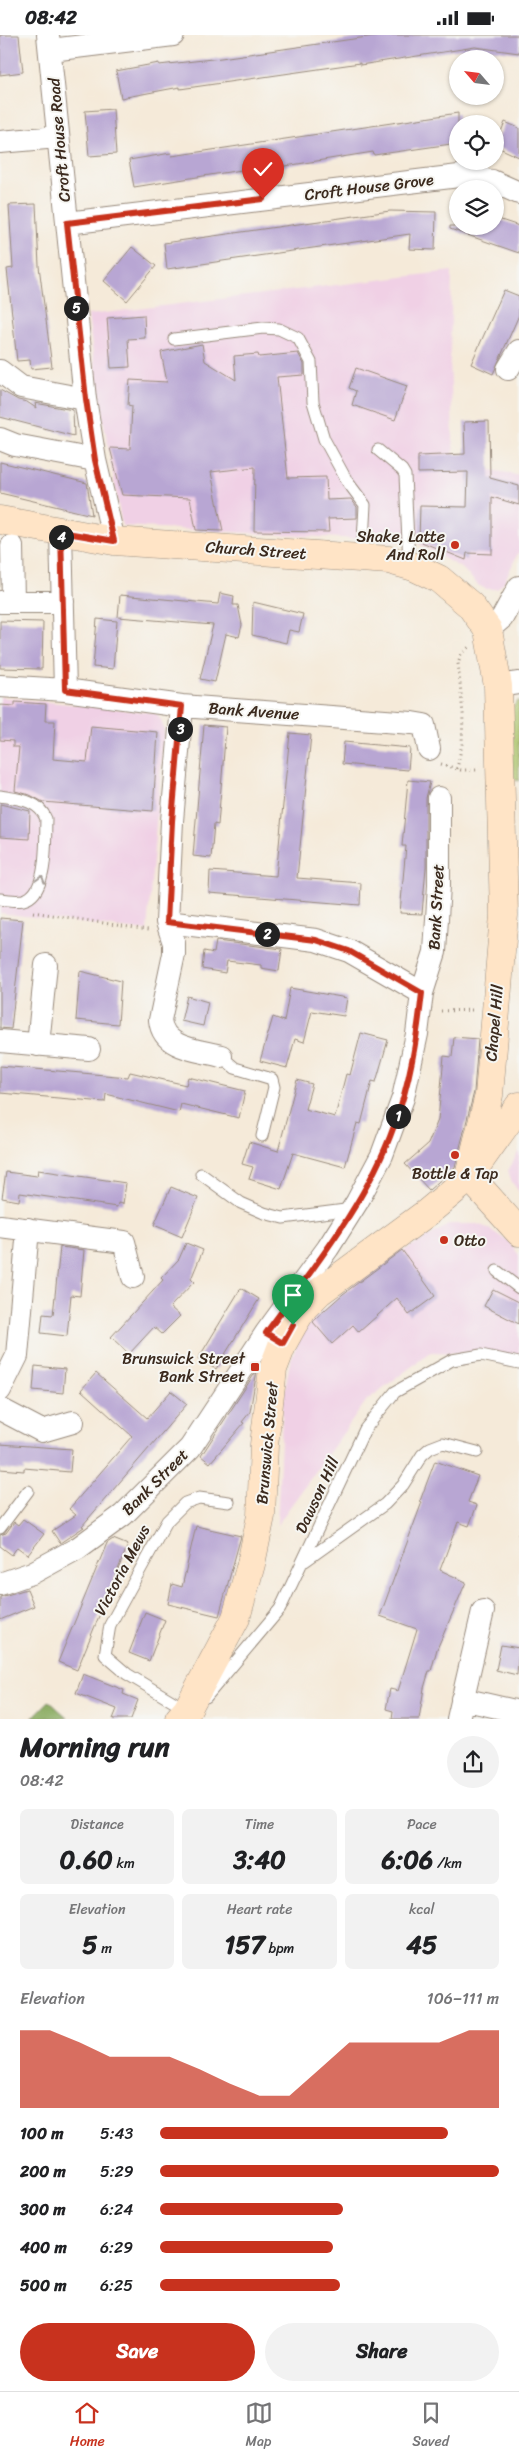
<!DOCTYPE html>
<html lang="en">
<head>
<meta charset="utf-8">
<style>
	:root { --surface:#fff; --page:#f2f2f2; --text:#202124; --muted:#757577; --line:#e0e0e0; --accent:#c8321e }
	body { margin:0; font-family:Sriracha,sans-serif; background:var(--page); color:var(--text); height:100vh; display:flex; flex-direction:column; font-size:19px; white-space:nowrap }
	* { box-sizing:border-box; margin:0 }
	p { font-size:16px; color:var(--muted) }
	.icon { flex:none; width:28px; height:28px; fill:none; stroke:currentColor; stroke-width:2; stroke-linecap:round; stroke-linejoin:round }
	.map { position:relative; height:1684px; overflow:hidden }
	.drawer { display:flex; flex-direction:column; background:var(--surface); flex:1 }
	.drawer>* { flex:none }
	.needle { width:32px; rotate:298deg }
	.tools { position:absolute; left:449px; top:15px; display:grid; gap:10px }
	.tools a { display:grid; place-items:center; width:55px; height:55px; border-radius:50%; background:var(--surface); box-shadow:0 1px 4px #0004; font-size:25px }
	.pin { position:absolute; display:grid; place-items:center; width:42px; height:42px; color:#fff; margin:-51px -21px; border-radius:50% 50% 50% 0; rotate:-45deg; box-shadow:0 0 5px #0007 }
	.pin .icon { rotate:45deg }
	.km { position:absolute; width:25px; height:25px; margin:-12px; border-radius:50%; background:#222; color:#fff; font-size:14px; line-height:25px; text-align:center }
	.round { display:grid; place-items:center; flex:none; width:52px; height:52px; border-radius:26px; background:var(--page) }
	.headline { display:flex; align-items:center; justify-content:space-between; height:85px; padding:0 20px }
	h1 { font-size:28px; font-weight:700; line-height:38px }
	.stats { display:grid; grid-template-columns:repeat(3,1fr); gap:8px; height:85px; padding:5px 20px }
	.stats div { display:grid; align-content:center; border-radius:8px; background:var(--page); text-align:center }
	.stats b { font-size:25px; font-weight:700 }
	.stats small { font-size:14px; font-weight:400 }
	.stats p { font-size:14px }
	.chart { height:140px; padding:10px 20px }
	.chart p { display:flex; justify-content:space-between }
	.chart svg { width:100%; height:90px; margin-top:5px; fill:var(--accent); opacity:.7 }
	.action { display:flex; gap:10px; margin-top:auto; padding:10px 20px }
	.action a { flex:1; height:58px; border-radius:30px; background:var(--accent); color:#fff; font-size:20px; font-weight:700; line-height:58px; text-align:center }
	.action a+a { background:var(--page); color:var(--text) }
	ul { padding:0 20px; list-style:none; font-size:16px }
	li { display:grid; grid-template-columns:80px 60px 1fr; align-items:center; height:38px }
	li i { height:12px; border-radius:6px; background:var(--accent) }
	.status { display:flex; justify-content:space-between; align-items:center; height:35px; padding:0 25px; background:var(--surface); direction:ltr }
	.status svg { height:14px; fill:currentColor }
	.tabs { display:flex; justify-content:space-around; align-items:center; height:70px; border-top:1px solid var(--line); background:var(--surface); font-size:14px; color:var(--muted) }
	.tabs a { display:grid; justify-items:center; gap:2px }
	.tabs .current { color:var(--accent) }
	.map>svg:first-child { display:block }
	.built { fill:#f0d0e5 }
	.green { fill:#abc46a; stroke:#737744 }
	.forest { fill:#88aa5e; stroke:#626a3e }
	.building { fill:#b8a6d3 }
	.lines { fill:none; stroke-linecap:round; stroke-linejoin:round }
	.lane-casing { stroke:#988a7c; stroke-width:13 }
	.street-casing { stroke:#988a7c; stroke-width:24 }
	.secondary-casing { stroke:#988a7c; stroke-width:29 }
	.path { stroke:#988a7c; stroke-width:3; stroke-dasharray:1 4; stroke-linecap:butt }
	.lane { stroke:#fff; stroke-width:11 }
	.street { stroke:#fff; stroke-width:22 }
	.secondary { stroke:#ffe4c6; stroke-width:28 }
	.oneway { stroke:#a79f9a }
	.route-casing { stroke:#fff; stroke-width:10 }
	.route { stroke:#c8321e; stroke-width:6 }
	.poi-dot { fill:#c8321e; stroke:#f6f6f2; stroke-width:2 }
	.labels { text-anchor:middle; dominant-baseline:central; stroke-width:4; stroke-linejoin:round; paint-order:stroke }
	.street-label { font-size:16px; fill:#3b2a1e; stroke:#f6f6f2 }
	.poi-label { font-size:16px; fill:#3b2a1e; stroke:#f6f6f2; text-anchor:end }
</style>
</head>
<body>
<div class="status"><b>08:42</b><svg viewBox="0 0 49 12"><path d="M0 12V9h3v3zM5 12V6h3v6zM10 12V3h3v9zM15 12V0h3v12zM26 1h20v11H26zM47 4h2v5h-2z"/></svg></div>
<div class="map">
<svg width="519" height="1684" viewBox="0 0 519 1684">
	<rect width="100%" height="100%" fill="#f6f6f2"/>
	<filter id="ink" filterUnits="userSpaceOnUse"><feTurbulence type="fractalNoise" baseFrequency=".02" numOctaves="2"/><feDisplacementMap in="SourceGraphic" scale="10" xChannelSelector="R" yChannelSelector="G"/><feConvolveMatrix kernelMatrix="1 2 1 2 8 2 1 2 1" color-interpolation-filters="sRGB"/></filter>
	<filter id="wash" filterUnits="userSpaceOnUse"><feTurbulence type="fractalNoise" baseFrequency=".0096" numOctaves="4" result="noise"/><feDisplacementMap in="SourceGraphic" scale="20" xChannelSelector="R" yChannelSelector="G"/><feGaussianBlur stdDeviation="1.12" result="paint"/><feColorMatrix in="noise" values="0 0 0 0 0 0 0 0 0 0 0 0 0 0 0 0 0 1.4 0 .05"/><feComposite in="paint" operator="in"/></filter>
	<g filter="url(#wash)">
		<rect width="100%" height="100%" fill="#f5ead9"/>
		<path class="built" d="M452 236 450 325 454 429 508 438 519 441V516L504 547 497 554H486L478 550 463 534 416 507 122 491 96 342 88 280Z
			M0 662 156 678 161 685 164 695 147 896 0 878Z
			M519 1116V1157L512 1147 508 1136Z
			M450 1189H477L488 1193 510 1208 519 1220V1320L431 1317 367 1365 277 1490 283 1365 290 1327 303 1296 312 1286 369 1236 397 1215 403 1216Z"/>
		<path class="green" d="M519 665V746L506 742V679Z"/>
		<path class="forest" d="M49 1666 68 1683H32Z"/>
		<g id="blocks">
			<path class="building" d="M0 0H19L23 37 0 40Z
				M381 0H519V18L475 12 360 30V28L180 54V52L121 63 116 36 159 28V30L221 23Z
				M113 74 116 119 89 121 85 76Z
				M458 78V108L374 120 373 117 254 136V133L134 152 129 125 171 118 172 121Z
				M505 87 519 93V122L495 111Z
				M36 169 39 231 52 332 31 334 30 325 17 326 7 234 13 233 9 170Z
				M390 176 436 177 435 215 409 214 410 199 167 234 164 208Z
				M495 183 519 191V218L450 194V191H495Z
				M132 212 156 231 127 266 104 246Z
				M504 255 519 261V280L493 339 471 329Z
				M144 280 145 303 128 304 130 332 111 333 107 283Z
				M202 309 205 326 236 345 234 321 258 319 259 322 298 318 304 329V340L277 342 288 443 326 442 327 465 351 464 357 472V483L328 484 329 497 254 496 255 432 211 437 223 496 196 495 190 463 122 460 110 413 130 414 132 371 128 370 130 345 167 347 161 317Z
				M356 333 407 351 395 385 352 370 356 356 349 353Z
				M0 355 18 365 27 367 36 373 35 368 73 375 74 401 0 382Z
				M489 386 490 443 519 451V470L492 462V519L467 518 466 525 419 506 420 471 467 472 468 437 418 438V421L465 419 464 387Z
				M0 427 87 448 92 480 0 458Z
				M220 558 234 561 233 570H238L242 590 239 602 226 599 215 647 200 644 213 590 118 582 120 560 218 569Z
				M253 567 303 579 299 597 289 595 286 608 252 600Z
				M97 584 117 586 113 634 93 632Z
				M0 586 43 587 42 634 0 633Z
				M15 667 46 669 45 686H55L53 724 87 727 91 691 158 697 153 776 43 767 30 760 15 756 19 712H13V706L0 705V670L15 671Z
				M204 690 226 692 218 790 214 789 211 823 193 821Z
				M290 698 311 700 297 843 361 848 360 870 209 858 210 836 276 841Z
				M344 707 410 713 408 735 342 729Z
				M408 745 430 747 426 763V832L422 879 400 878 406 811H402Z
				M0 769 30 776 29 804 0 802Z
				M0 883 23 885 11 994 0 993Z
				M216 906 282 914 279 936 261 933V930L227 926 225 938 202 934 204 916 214 918Z
				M80 936 121 946 118 989 76 985Z
				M290 953 347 963 344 981 312 976 304 1007 295 1004 287 1033 260 1026 273 982 284 986Z
				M187 961 208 967 203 991 181 986Z
				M361 998 388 1005 376 1047 372 1046 361 1089 357 1088 345 1132 293 1118 281 1154 249 1144 253 1132 242 1129 249 1107 278 1116 297 1045 312 1049 305 1074 335 1082 346 1039 350 1040Z
				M454 1002 478 1004 474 1057 455 1132 429 1155 405 1129 428 1109 438 1085 444 1021 452 1022Z
				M0 1031 128 1042 130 1037 186 1050 188 1042 245 1056 239 1083 181 1069 179 1077 106 1059 105 1067 0 1058Z
				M38 1135 126 1148 123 1169 118 1168 117 1172 20 1158 19 1166 2 1163 6 1137 37 1141Z
				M171 1152 198 1163 182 1202 154 1190Z
				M186 1208 203 1215 191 1244 194 1247 170 1272 180 1281 162 1299 154 1292 129 1319 111 1302 163 1245 161 1243 179 1224Z
				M60 1212 84 1215 80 1261 71 1260 67 1301 41 1298 43 1279 53 1280Z
				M402 1215 435 1261 409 1280 397 1263 359 1297 353 1290 332 1309 313 1287 316 1283 343 1259Z
				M241 1253 259 1264 216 1334 198 1324Z
				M493 1254 519 1267V1289L484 1271Z
				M35 1331 65 1334 63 1358 33 1355Z
				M257 1335 250 1377 242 1387 244 1388 210 1428 201 1421Z
				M96 1338 147 1383 171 1356 187 1369 82 1491 84 1492 60 1508 52 1496 76 1480 69 1474 132 1401 81 1355Z
				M0 1409 72 1414 70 1437 24 1433V1436L0 1434Z
				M435 1426 478 1441 468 1467 477 1470 469 1491 458 1487 440 1535 466 1547 437 1614 431 1636H429L424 1653 419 1684H392L393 1676 386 1674 390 1654 398 1656 417 1594 380 1581 422 1467 420 1466Z
				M23 1484 44 1499 28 1520 17 1512 12 1520 0 1511V1500L6 1498 14 1487 18 1490Z
				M196 1491 241 1501 219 1581 168 1569 172 1549 182 1552Z
				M113 1504 128 1510 77 1635 58 1627 107 1508Z
				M27 1554 34 1571 0 1585V1562Z
				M145 1577 165 1585 149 1626 129 1618Z
				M501 1610 519 1613 517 1640 496 1635Z
				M83 1639 124 1655 123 1659 138 1665 131 1684H113L117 1674 76 1658Z"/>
		</g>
	</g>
	<g filter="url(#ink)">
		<use href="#blocks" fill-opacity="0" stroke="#988a7c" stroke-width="1"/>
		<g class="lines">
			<defs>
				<path id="lane" d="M174 304 263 293 279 294 298 303 311 327 313 367 324 404 347 446 365 470 362 523
					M378 415 402 435 405 440 409 530
					M0 761C18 764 39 765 46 784 45 804 49 860 23 865 17 866 7 865 0 864
					M221 1021 235 1033 272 1044 274 1052 262 1101
					M201 1139 241 1168 264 1178 283 1183 353 1174
					M497 1236 519 1253
					M0 1493 28 1456
					M305 1526 385 1469 403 1450 422 1420 430 1413 443 1408 477 1417
					M206 1662 280 1574 365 1394 395 1357 452 1325 481 1320 519 1328
					M187 1675 127 1639 105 1620 110 1590 167 1486 185 1468 199 1463 229 1467"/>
				<path id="street" d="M48 0 85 364 95 425 114 506
					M51 15 173 0
					M0 107 58 102
					M67 188 459 141 492 146 519 158
					M508 334 519 316
					M0 336 21 352 85 364
					M0 404 15 410 95 425
					M61 497 65 655
					M12 511 13 567
					M0 567H63
					M488 595 502 583 519 552
					M0 651 65 655 182 671 412 688 424 690 429 714
					M498 651 519 648
					M182 671 172 786 167 887 316 905 349 916 422 958
					M167 887 174 908V919L160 985C163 1014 198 1015 221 1021
					M0 1006 89 1014
					M38 1010 46 930
					M0 1191 124 1207 133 1242
					M0 1355 17 1321 28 1194
					M0 1374 42 1396 73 1387
					M0 1549 32 1538 78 1513 123 1480 190 1413 266 1298 328 1213 357 1167 382 1120 403 1063 417 999 422 958 435 917 439 850V763
					M462 1664 519 1677
					M458 1684 483 1576"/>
				<path id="secondary" d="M0 485 114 506 389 525 414 532 439 544 470 570 488 595 498 651 504 880 489 1060 469 1141
					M469 1141 519 1197
					M179 1684 187 1675 236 1583 251 1529 261 1481 264 1410 273 1334 283 1308 293 1290 304 1272 319 1257 428 1177 458 1152 469 1141 519 1071"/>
			</defs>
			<use href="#lane" class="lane-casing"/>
			<use href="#street" class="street-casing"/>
			<use href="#secondary" class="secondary-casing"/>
			<path class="path" d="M441 729 461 735H477
				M457 734 462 709 463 679 458 628 461 619 469 612
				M33 877 148 895
				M441 976 475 975
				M519 1499V1504"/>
			<use href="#lane" class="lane"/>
			<use href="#street" class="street"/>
			<use href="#secondary" class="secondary"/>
		</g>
		<defs><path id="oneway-chevron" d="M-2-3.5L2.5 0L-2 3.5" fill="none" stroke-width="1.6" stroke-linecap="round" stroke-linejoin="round" transform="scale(1.25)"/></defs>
		<use class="oneway" href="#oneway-chevron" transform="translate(41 844) rotate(-73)"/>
	</g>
	<g class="lines" filter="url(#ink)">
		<defs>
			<path id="route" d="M263 164 67 188 86 364 95 425 114 506 61 497 65 655 182 671 172 786 167 887 316 905 349 916 422 958C417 1003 410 1048 394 1091 367 1167 313 1233 266 1298L283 1308 293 1290"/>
		</defs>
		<use href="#route" class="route-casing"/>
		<use href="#route" class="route"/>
	</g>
	<g class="poi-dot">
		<circle cx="455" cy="510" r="5"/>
		<circle cx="455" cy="1120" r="5"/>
		<circle cx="444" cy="1205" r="5"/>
		<rect x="250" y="1327" width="10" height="10" rx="2.5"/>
	</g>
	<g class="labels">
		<g class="street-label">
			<text transform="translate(59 105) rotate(-95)">Croft House Road</text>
			<text transform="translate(369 152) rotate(-7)">Croft House Grove</text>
			<text transform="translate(256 515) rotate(4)">Church Street</text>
			<text transform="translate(254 676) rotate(4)">Bank Avenue</text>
			<text transform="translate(436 872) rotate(-87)">Bank Street</text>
			<text transform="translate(494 988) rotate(-85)">Chapel Hill</text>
			<text transform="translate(267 1408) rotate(-85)">Brunswick Street</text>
			<text transform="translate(155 1447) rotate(-45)">Bank Street</text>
			<text transform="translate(317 1460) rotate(-65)">Dawson Hill</text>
			<text transform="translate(122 1535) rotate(-62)">Victoria Mews</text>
		</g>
		<g class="poi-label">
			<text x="445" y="501">Shake, Latte<tspan x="445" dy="18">And Roll</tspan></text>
			<text x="455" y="1138" text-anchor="middle">Bottle &amp; Tap</text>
			<text x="454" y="1205" text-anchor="start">Otto</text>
			<text x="245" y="1323">Brunswick Street<tspan x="245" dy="18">Bank Street</tspan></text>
		</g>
	</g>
</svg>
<div class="tools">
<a><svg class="needle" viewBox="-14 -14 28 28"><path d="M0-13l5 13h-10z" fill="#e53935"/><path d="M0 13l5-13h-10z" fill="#757577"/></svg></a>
<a><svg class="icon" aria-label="locate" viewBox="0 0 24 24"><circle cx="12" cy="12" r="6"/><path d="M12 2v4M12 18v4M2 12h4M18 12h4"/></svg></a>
<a><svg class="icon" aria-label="layers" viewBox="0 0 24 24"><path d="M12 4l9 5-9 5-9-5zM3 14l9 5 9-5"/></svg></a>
</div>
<div class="pin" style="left:293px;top:1290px;background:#1e9e55"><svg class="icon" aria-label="arrive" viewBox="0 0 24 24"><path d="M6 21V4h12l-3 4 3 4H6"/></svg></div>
<div class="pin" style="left:263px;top:164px;background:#d93025"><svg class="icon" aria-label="check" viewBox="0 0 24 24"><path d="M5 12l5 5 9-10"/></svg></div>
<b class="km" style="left:398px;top:1081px">1</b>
<b class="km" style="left:267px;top:899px">2</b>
<b class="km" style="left:180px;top:694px">3</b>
<b class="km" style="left:61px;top:502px">4</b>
<b class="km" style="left:76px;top:273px">5</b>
</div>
<section class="drawer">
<div class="headline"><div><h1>Morning run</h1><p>08:42</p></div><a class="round"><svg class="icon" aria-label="share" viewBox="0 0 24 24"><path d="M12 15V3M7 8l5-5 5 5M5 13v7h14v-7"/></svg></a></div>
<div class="stats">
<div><p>Distance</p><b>0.60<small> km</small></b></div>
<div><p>Time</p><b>3:40</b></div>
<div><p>Pace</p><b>6:06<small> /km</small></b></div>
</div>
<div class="stats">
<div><p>Elevation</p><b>5<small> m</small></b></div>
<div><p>Heart rate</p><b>157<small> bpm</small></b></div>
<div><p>kcal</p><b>45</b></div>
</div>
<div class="chart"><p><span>Elevation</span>106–111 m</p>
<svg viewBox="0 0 160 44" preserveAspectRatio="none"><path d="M0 44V6L10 6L20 12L30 19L40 19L50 19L60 25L70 32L80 38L90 38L100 25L110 12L120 12L130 12L140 12L150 6L160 6V44z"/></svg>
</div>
<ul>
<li><b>100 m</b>5:43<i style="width:85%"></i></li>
<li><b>200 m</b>5:29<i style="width:100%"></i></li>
<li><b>300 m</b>6:24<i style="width:54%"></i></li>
<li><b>400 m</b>6:29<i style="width:51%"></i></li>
<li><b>500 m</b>6:25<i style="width:53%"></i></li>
</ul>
<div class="action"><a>Save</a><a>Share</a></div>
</section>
<nav class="tabs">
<a class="current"><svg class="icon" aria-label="home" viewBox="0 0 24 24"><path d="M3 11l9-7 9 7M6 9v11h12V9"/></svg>Home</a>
<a><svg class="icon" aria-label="map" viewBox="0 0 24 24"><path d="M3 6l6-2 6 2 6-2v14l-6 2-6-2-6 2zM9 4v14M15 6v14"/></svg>Map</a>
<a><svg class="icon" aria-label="saved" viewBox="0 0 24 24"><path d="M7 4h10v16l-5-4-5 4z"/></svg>Saved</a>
</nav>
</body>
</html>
